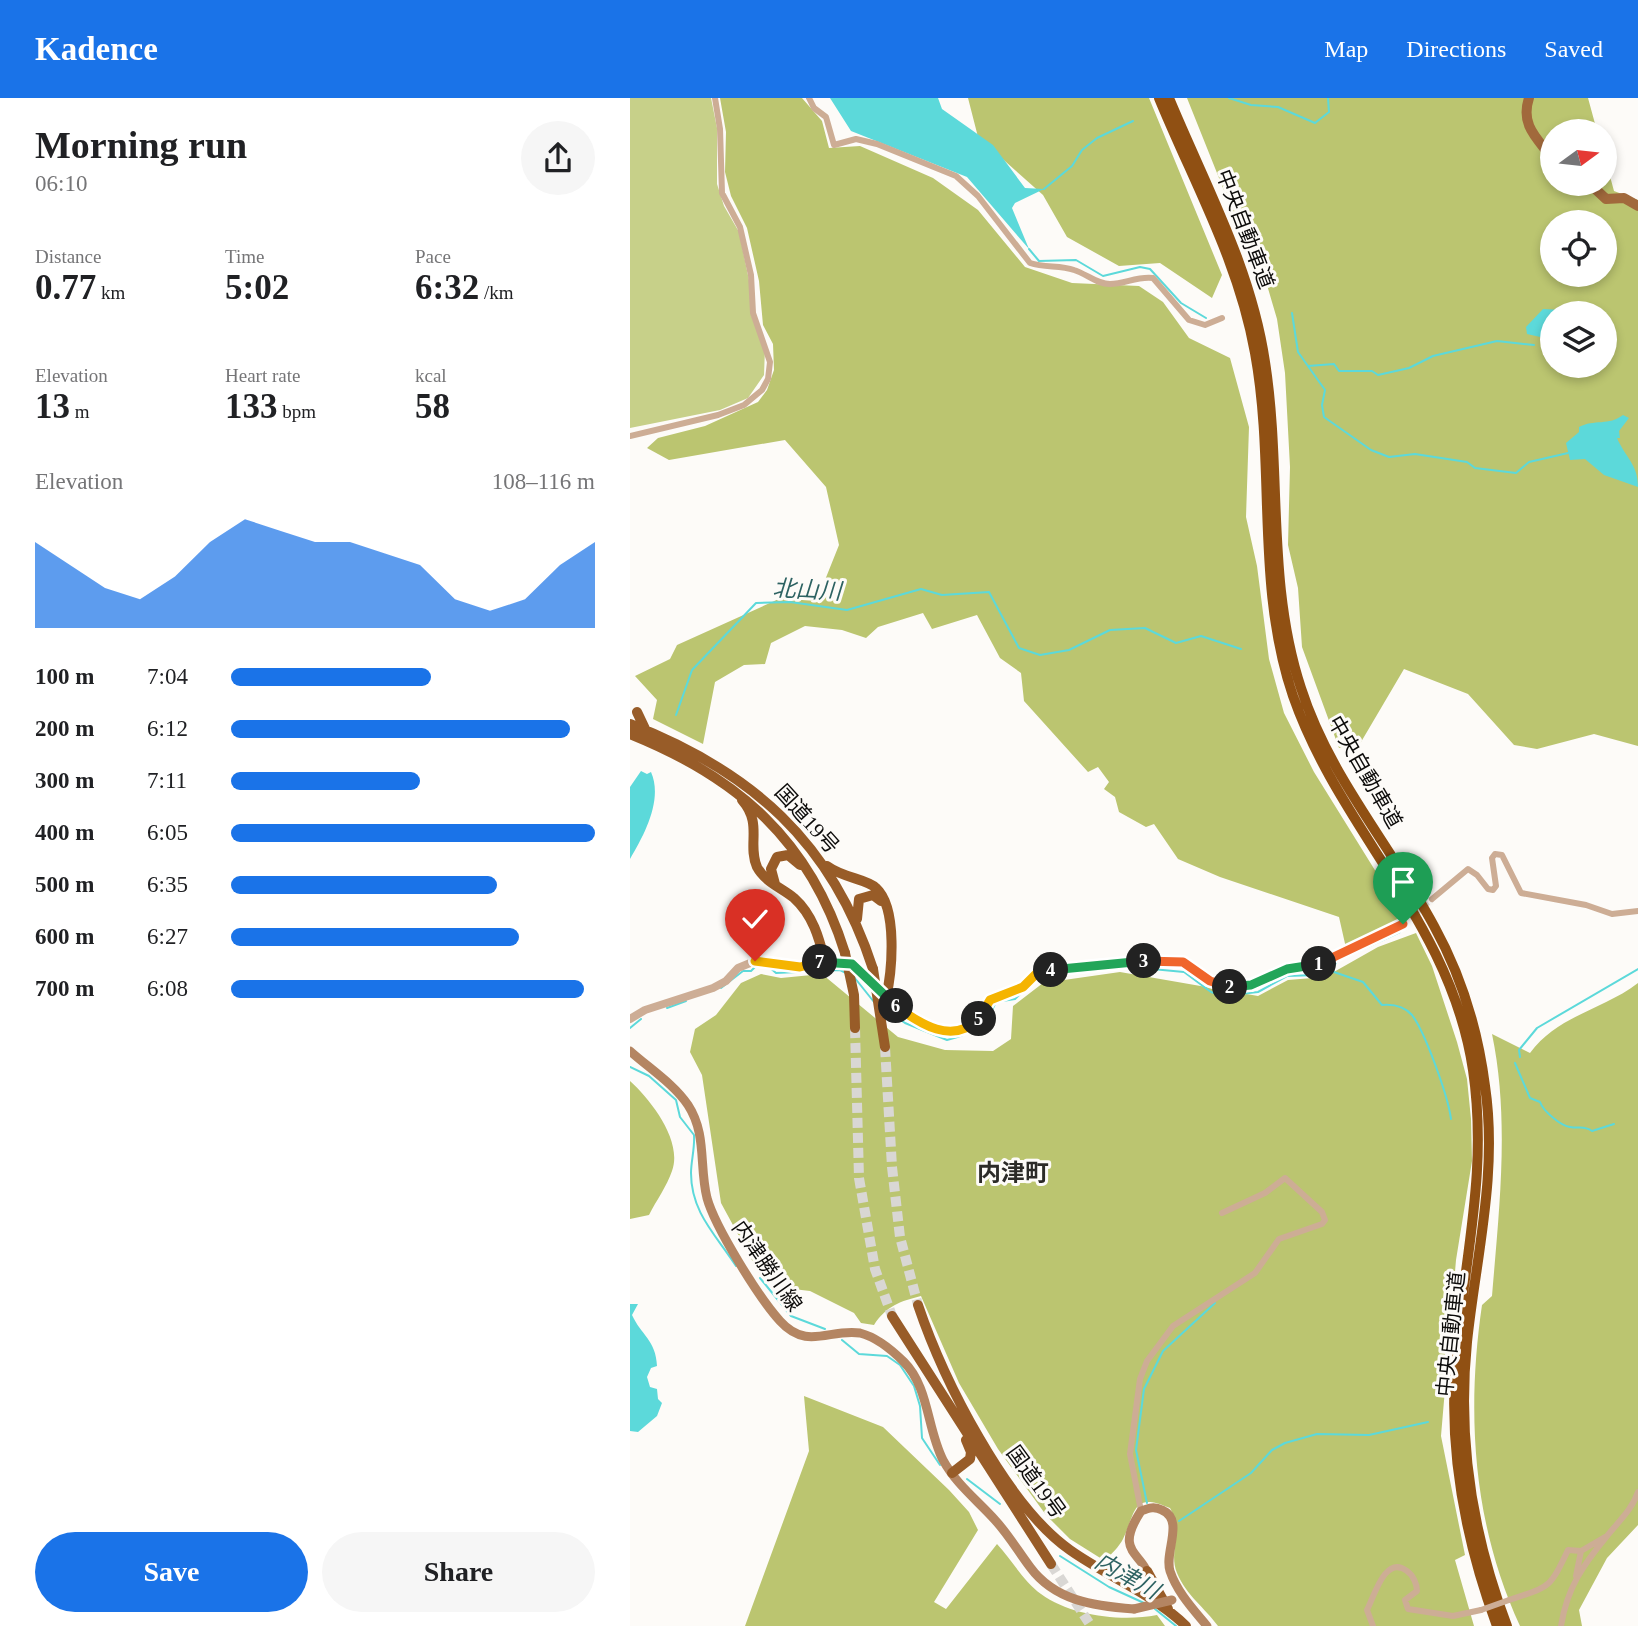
<!DOCTYPE html>
<html lang="en">
<head>
<meta charset="utf-8">
<style>
	:root { --surface:#fff; --page:#f6f6f6; --text:#202124; --muted:#757577; --accent:#1a73e8 }
	body { margin:0; font-family:"Times New Roman","Noto Sans JP",serif; background:var(--page); color:var(--text); height:100vh; display:flex; flex-direction:column; font-size:26px; white-space:nowrap }
	* { box-sizing:border-box; margin:0 }
	p { font-size:23px; color:var(--muted) }
	.icon { flex:none; width:38px; height:38px; fill:none; stroke:currentColor; stroke-width:2; stroke-linecap:round; stroke-linejoin:round }
	.map { position:relative; flex:1; overflow:hidden }
	.panel { display:flex; flex-direction:column; background:var(--surface); width:630px }
	.panel>* { flex:none }
	.needle { width:46px; rotate:75deg }
	.tools { position:absolute; left:910px; top:21px; display:grid; gap:14px }
	.tools a { display:grid; place-items:center; width:77px; height:77px; border-radius:50%; background:var(--surface); box-shadow:0 4px 10px #0003; font-size:35px }
	.pin { position:absolute; display:grid; place-items:center; width:60px; height:60px; color:#fff; margin:-72px -30px; border-radius:50% 50% 50% 0; rotate:-45deg; box-shadow:0 0 7px #0007 }
	.pin .icon { rotate:45deg }
	.km { position:absolute; width:35px; height:35px; margin:-18px; border-radius:50%; background:#222; color:#fff; font-size:19px; line-height:35px; text-align:center }
	.round { display:grid; place-items:center; flex:none; width:74px; height:74px; border-radius:37px; background:var(--page) }
	.summary { display:flex; align-items:center; justify-content:space-between; height:119px; padding:0 35px }
	h1 { font-size:38px; font-weight:600; line-height:52px }
	.metrics { display:grid; grid-template-columns:repeat(3,1fr); gap:10px; height:119px; padding:7px 35px }
	.metrics div { display:grid; align-content:center }
	.metrics b { font-size:35px; font-weight:600 }
	.metrics small { font-size:19px; font-weight:400 }
	.metrics p { font-size:19px }
	.chart { height:196px; padding:14px 35px }
	.chart p { display:flex; justify-content:space-between }
	.chart svg { width:100%; height:126px; margin-top:7px; fill:var(--accent); opacity:.7 }
	.cta { display:flex; gap:14px; margin-top:auto; padding:14px 35px }
	.cta a { flex:1; height:80px; border-radius:42px; background:var(--accent); color:#fff; font-size:28px; font-weight:600; line-height:80px; text-align:center }
	.cta a+a { background:var(--page); color:var(--text) }
	ul { padding:0 35px; list-style:none; font-size:23px }
	li { display:grid; grid-template-columns:112px 84px 1fr; align-items:center; height:52px }
	li i { height:18px; border-radius:9px; background:var(--accent) }
	header { display:flex; align-items:center; gap:42px; box-sizing:border-box; height:98px; padding:0 35px; background:var(--accent); color:#fff }
	header strong { font-size:33px }
	nav { display:flex; gap:38px; margin-inline-start:auto; font-size:24px }
	main { display:flex; flex:1; min-height:0 }
	.map>svg:first-child { display:block }
	.green { fill:#c7d089 }
	.forest { fill:#bbc570; fill-rule:evenodd }
	.water { fill:#5cd9da }
	.lines { fill:none; stroke-linecap:round; stroke-linejoin:round }
	.stream { stroke:#5cd9da; stroke-width:2 }
	.minor-tunnel { stroke:#d9d7d4; stroke-width:6; stroke-dasharray:6 3; stroke-linecap:butt }
	.trunk-tunnel { stroke:#d9d7d4; stroke-width:10; stroke-dasharray:10 5; stroke-linecap:butt }
	.minor { stroke:#cdad95; stroke-width:6 }
	.tertiary { stroke:#cdad95; stroke-width:8 }
	.secondary { stroke:#b48562; stroke-width:9 }
	.primary { stroke:#a1693c; stroke-width:10 }
	.trunk { stroke:#985c28; stroke-width:10 }
	.motorway { stroke:#905013; stroke-width:10 }
	.minor-bridge { stroke:#cdad95; stroke-width:6 }
	.secondary-bridge { stroke:#b48562; stroke-width:9 }
	.trunk-bridge { stroke:#985c28; stroke-width:10 }
	.split-1-casing { stroke:#fff; stroke-width:14 }
	.split-2-casing { stroke:#fff; stroke-width:14 }
	.split-3-casing { stroke:#fff; stroke-width:14 }
	.split-4-casing { stroke:#fff; stroke-width:14 }
	.split-5-casing { stroke:#fff; stroke-width:14 }
	.split-6-casing { stroke:#fff; stroke-width:14 }
	.split-7-casing { stroke:#fff; stroke-width:14 }
	.split-8-casing { stroke:#fff; stroke-width:14 }
	.split-1 { stroke:#f0652b; stroke-width:9 }
	.split-2 { stroke:#22a559; stroke-width:9 }
	.split-3 { stroke:#f0652b; stroke-width:9 }
	.split-4 { stroke:#22a559; stroke-width:9 }
	.split-5 { stroke:#f5b400; stroke-width:9 }
	.split-6 { stroke:#f5b400; stroke-width:9 }
	.split-7 { stroke:#22a559; stroke-width:9 }
	.split-8 { stroke:#f5b400; stroke-width:9 }
	.labels { text-anchor:middle; dominant-baseline:central; stroke-width:6; stroke-linejoin:round; paint-order:stroke }
	.street-label { font-size:21px; fill:#0d0c0b; stroke:#fdfbf8 }
	.water-label { font-size:23px; font-style:italic; fill:#2d6262; stroke:#fdfbf8 }
	.quarter-label { font-size:24px; font-weight:bold; fill:#2c2b28; stroke:#fdfbf8 }
</style>
</head>
<body>
<header>
<strong>Kadence</strong>
<nav><a>Map</a><a>Directions</a><a>Saved</a></nav>
</header>
<main>
<section class="panel">
<div class="summary"><div><h1>Morning run</h1><p>06:10</p></div><a class="round"><svg class="icon" aria-label="share" viewBox="0 0 24 24"><path d="M12 15V3M7 8l5-5 5 5M5 13v7h14v-7"/></svg></a></div>
<div class="metrics">
<div><p>Distance</p><b>0.77<small> km</small></b></div>
<div><p>Time</p><b>5:02</b></div>
<div><p>Pace</p><b>6:32<small> /km</small></b></div>
</div>
<div class="metrics">
<div><p>Elevation</p><b>13<small> m</small></b></div>
<div><p>Heart rate</p><b>133<small> bpm</small></b></div>
<div><p>kcal</p><b>58</b></div>
</div>
<div class="chart"><p><span>Elevation</span>108–116 m</p>
<svg viewBox="0 0 160 44" preserveAspectRatio="none"><path d="M0 44V14L10 22L20 30L30 34L40 26L50 14L60 6L70 10L80 14L90 14L100 18L110 22L120 34L130 38L140 34L150 22L160 14V44z"/></svg>
</div>
<ul>
<li><b>100 m</b>7:04<i style="width:55%"></i></li>
<li><b>200 m</b>6:12<i style="width:93%"></i></li>
<li><b>300 m</b>7:11<i style="width:52%"></i></li>
<li><b>400 m</b>6:05<i style="width:100%"></i></li>
<li><b>500 m</b>6:35<i style="width:73%"></i></li>
<li><b>600 m</b>6:27<i style="width:79%"></i></li>
<li><b>700 m</b>6:08<i style="width:97%"></i></li>
</ul>
<div class="cta"><a>Save</a><a>Share</a></div>
</section>
<div class="map">
<svg width="1008" height="1528" viewBox="0 0 1008 1528">
	<rect width="100%" height="100%" fill="#fdfbf8"/>
	<path class="green" d="M0 0H81L87 30V86L94 108 109 134 119 182 121 217 135 250 134 277 118 300 90 312 0 330Z"/>
	<path class="forest" d="M90 0H172L192 23 199 50 230 48 303 80 348 112 395 169 442 185 509 188 533 204 559 240 600 260 619 329 616 419 627 468 639 561 654 615 684 674 774 819 716 850 709 819 590 779 548 761 524 726 516 729 489 714 485 699 474 691 479 684 468 669 458 674 394 603 391 575 370 560 347 517 302 531 293 515 248 529 236 540 212 532 175 528 141 545 135 566 114 567 85 584 73 646 23 621 27 602 5 578 40 561 47 547 171 491 189 497 209 447 196 389 155 342 39 362 17 350 28 340 75 328 128 304 137 292 144 272 143 246 133 227 129 183 117 130 101 98 95 74 96 34Z
		M338 0H519L592 177 582 200 530 165 489 168 437 139 413 97 348 39Z
		M557 0H958L967 33H922V86H975V60L984 93 1008 102V648L964 636 907 651 884 647 838 596 774 571 731 644 709 650 672 549 668 490 658 447 660 369 655 275 647 221 632 170 607 125ZM922 124H975V177H922ZM922 215H975V268H922Z
		M786 835 802 868 827 944 837 981 841 1021 842 1063 826 1162 811 1338 835 1457 825 1462 844 1528H588C575 1510 556 1497 547 1475 538 1453 554 1435 540 1410 502 1393 506 1414 493 1441 489 1449 481 1456 475 1463L440 1441 416 1417 368 1351 329 1285 291 1198C271 1203 256 1208 244 1227L231 1225 224 1215 180 1193 155 1190 129 1175 91 1105 72 977 60 954 65 931 86 917 111 885 131 876 151 880 192 876 268 939 315 952 363 953 381 941 383 908 413 885 490 874 628 898 658 882 695 879 748 849Z
		M1008 885V1427L977 1460 949 1512 952 1528H890C843 1426 836 1317 852 1207L862 1198C869 1112 880 1022 862 936L900 955C928 917 973 912 1008 885Z
		M0 983C21 1002 53 1043 42 1073 37 1088 26 1103 19 1117L0 1121Z
		M174 1298 253 1329 319 1392 339 1414 348 1432 304 1504 316 1511 367 1446C381 1461 394 1484 411 1496 441 1518 492 1524 527 1517L535 1528H115L179 1353Z"/>
	<path class="water" d="M200 0H308L312 11 363 47 395 90 414 91 385 105 382 110 399 151 337 79 221 33Z
		M913 211 933 212V215H922L919 241 897 236 896 229Z
		M993 317 999 320 989 333 990 340H987C995 359 1008 366 1008 389L974 377 955 361 940 362 936 345 949 334V329C964 321 979 328 993 317Z
		M11 673 17 676 21 674C33 701 15 736 0 761V689Z
		M0 1206H8L2 1217C11 1237 26 1242 27 1268L21 1270 17 1279 20 1289 27 1291 28 1301 32 1305 27 1318 8 1334 0 1333Z"/>
	<g class="lines">
		<path class="stream" d="M599 0 621 7 648 9 685 25 699 14 698 0
			M414 91 442 68 452 52 467 40 503 23
			M399 151 409 163 446 162 473 178 510 169 520 171 551 205 576 220
			M662 215 668 254 695 292 692 307 694 319 741 352 759 359 785 356 837 364 845 370 886 375 899 364 938 355
			M678 268 704 266 709 273H742L748 277 779 270 803 258 867 243 904 247
			M46 617 62 572 126 505 160 504 217 512 291 491 312 497 359 494 389 550 410 557 439 552 480 532 515 530 546 545 571 538 611 551
			M138 868 146 875 210 872 216 875
			M701 873 707 863 770 834
			M224 879 244 904
			M91 890 113 873H121L126 868
			M37 910 56 903
			M255 911 275 925 317 942C342 936 356 927 366 904L385 901 409 878 490 868 554 874 581 894 593 898 628 894 657 878 687 877 701 873 733 884 752 907C763 906 774 908 782 917 795 934 818 998 821 1021
			M0 930 11 921
			M890 959 889 952 907 930 1008 871
			M885 965 900 1000 910 1004C913 1013 931 1028 940 1029 950 1031 953 1027 962 1033L984 1026
			M0 969 19 978 46 1002 50 1019 64 1037C65 1050 61 1063 61 1075 61 1115 87 1138 106 1168
			M130 1180 161 1218 195 1231
			M212 1242 229 1256 257 1258 270 1267 284 1288 290 1308 292 1340 310 1367
			M337 1381 370 1406
			M517 1405 506 1352 514 1291 533 1253 585 1205
			M549 1423 621 1375 642 1352 655 1345 687 1336 739 1337 798 1324
			M430 1458 479 1489 514 1505
			M525 1511 546 1528"/>
		<path class="minor-tunnel" d="M773 826 802 801"/>
		<path class="trunk-tunnel" d="M225 930 229 1080 245 1171 262 1218
			M255 949 262 1069 270 1139 288 1207
			M421 1466 461 1528"/>
		<path class="minor" d="M179 0 184 10 196 19 204 47 226 41 247 46 326 78 348 98 400 165C415 170 430 167 444 172 457 176 466 186 480 186 495 186 507 178 523 180L559 222 575 227 592 220
			M0 338 88 317 114 307 132 292 138 281 140 264 123 215 121 177 110 129 92 95 90 31 85 0
			M802 801 838 771 847 777 858 791 863 792 866 788 862 760 865 756 872 757 891 795 956 807 982 816 1008 813
			M256 900C291 926 336 959 360 902L392 889 409 873 482 864H553L592 889 621 887 657 871H674L698 863 773 826
			M511 1413 500 1356 510 1281 517 1263 543 1228 625 1175 649 1141 692 1126 695 1122 692 1114 655 1080 635 1095 592 1115
			M946 1478 951 1453
			M879 1502C920 1488 919 1492 938 1452L951 1453 975 1439
			M743 1528 737 1512C744 1499 755 1456 777 1473 783 1477 787 1486 787 1493L775 1502 778 1511 823 1518 851 1512
			M931 1528C937 1490 953 1467 977 1438 988 1424 1002 1412 1008 1394"/>
		<path class="tertiary" d="M0 921 15 912 83 890 96 883 108 870 125 863 170 869 195 863 222 866 246 891"/>
		<path class="secondary" d="M0 953C19 970 44 986 58 1007 77 1036 69 1068 77 1100 85 1129 129 1200 150 1223 177 1253 200 1230 230 1235 246 1239 262 1252 274 1264 299 1289 297 1331 313 1362 326 1386 347 1402 365 1422 378 1436 388 1453 400 1469 425 1503 464 1508 504 1511
			M510 1492 519 1485C518 1453 481 1459 511 1413 519 1410 524 1408 532 1412 555 1422 534 1454 540 1473 547 1494 563 1511 577 1528"/>
		<path class="primary" d="M899 0C890 27 907 40 922 60
			M960 86 976 101 994 100 1008 108"/>
		<path class="trunk" d="M7 614 16 633
			M0 626C121 673 202 744 243 871
			M0 636C107 679 180 742 215 855
			M112 702C133 726 117 746 127 769 135 784 152 790 164 800 183 817 189 840 195 863
			M197 768C213 780 237 781 246 790 268 810 262 874 256 900
			M145 786 141 771 147 759 158 757 170 767
			M227 821 229 801 243 797 251 803
			M288 1207C313 1281 376 1407 440 1452 478 1479 522 1495 556 1528
			M262 1218 421 1466
			M322 1375 340 1361 341 1354 336 1342
			M517 1473 538 1511"/>
		<path class="motorway" d="M529 0C564 85 609 164 625 255 646 370 625 486 663 598 710 733 821 824 843 972 859 1081 831 1170 825 1276 820 1363 837 1447 867 1528
			M539 0C575 87 621 169 635 264 652 373 636 484 671 590 699 678 761 748 804 828 831 877 848 933 855 988 868 1075 846 1159 837 1244 827 1343 842 1436 877 1528"/>
		<path class="minor-bridge" d="M851 1512 879 1502"/>
		<path class="secondary-bridge" d="M504 1511 542 1502"/>
		<path class="trunk-bridge" d="M215 855 224 897 225 930
			M243 871 255 949"/>
	</g>
	<g class="lines">
		<defs>
			<path id="split-1" d="M689 866 773 826"/>
			<path id="split-2" d="M600 889 621 887 657 871 689 866"/>
			<path id="split-3" d="M514 863 553 864 580 883 600 889"/>
			<path id="split-4" d="M421 872 514 863"/>
			<path id="split-5" d="M349 921 360 902 393 889 409 873 421 872"/>
			<path id="split-6" d="M266 908C290 926 322 947 349 921"/>
			<path id="split-7" d="M190 864 222 866 266 908"/>
			<path id="split-8" d="M125 863 170 869 190 864"/>
		</defs>
		<use href="#split-1" class="split-1-casing"/>
		<use href="#split-2" class="split-2-casing"/>
		<use href="#split-3" class="split-3-casing"/>
		<use href="#split-4" class="split-4-casing"/>
		<use href="#split-5" class="split-5-casing"/>
		<use href="#split-6" class="split-6-casing"/>
		<use href="#split-7" class="split-7-casing"/>
		<use href="#split-8" class="split-8-casing"/>
		<use href="#split-1" class="split-1"/>
		<use href="#split-2" class="split-2"/>
		<use href="#split-3" class="split-3"/>
		<use href="#split-4" class="split-4"/>
		<use href="#split-5" class="split-5"/>
		<use href="#split-6" class="split-6"/>
		<use href="#split-7" class="split-7"/>
		<use href="#split-8" class="split-8"/>
	</g>
	<g class="labels">
		<g class="street-label">
			<text transform="translate(615 131) rotate(69)">中央自動車道</text>
			<text transform="translate(735 674) rotate(60)">中央自動車道</text>
			<text transform="translate(177 721) rotate(48)">国道19号</text>
			<text transform="translate(137 1168) rotate(55)">内津勝川線</text>
			<text transform="translate(821 1236) rotate(-84)">中央自動車道</text>
			<text transform="translate(406 1384) rotate(54)">国道19号</text>
		</g>
		<g class="water-label">
			<text transform="translate(177 492) rotate(3)">北山川</text>
			<text transform="translate(497 1478) rotate(29)">内津川</text>
		</g>
		<g class="quarter-label">
			<text x="383" y="1075">内津町</text>
		</g>
	</g>
</svg>
<div class="tools">
<a><svg class="needle" viewBox="-14 -14 28 28"><path d="M0-13l5 13h-10z" fill="#e53935"/><path d="M0 13l5-13h-10z" fill="#757577"/></svg></a>
<a><svg class="icon" aria-label="locate" viewBox="0 0 24 24"><circle cx="12" cy="12" r="6"/><path d="M12 2v4M12 18v4M2 12h4M18 12h4"/></svg></a>
<a><svg class="icon" aria-label="layers" viewBox="0 0 24 24"><path d="M12 4l9 5-9 5-9-5zM3 14l9 5 9-5"/></svg></a>
</div>
<div class="pin" style="left:773px;top:826px;background:#1e9e55"><svg class="icon" aria-label="arrive" viewBox="0 0 24 24"><path d="M6 21V4h12l-3 4 3 4H6"/></svg></div>
<div class="pin" style="left:125px;top:863px;background:#d93025"><svg class="icon" aria-label="check" viewBox="0 0 24 24"><path d="M5 12l5 5 9-10"/></svg></div>
<b class="km" style="left:689px;top:866px">1</b>
<b class="km" style="left:600px;top:889px">2</b>
<b class="km" style="left:514px;top:863px">3</b>
<b class="km" style="left:421px;top:872px">4</b>
<b class="km" style="left:349px;top:921px">5</b>
<b class="km" style="left:266px;top:908px">6</b>
<b class="km" style="left:190px;top:864px">7</b>
</div>
</main>
</body>
</html>
